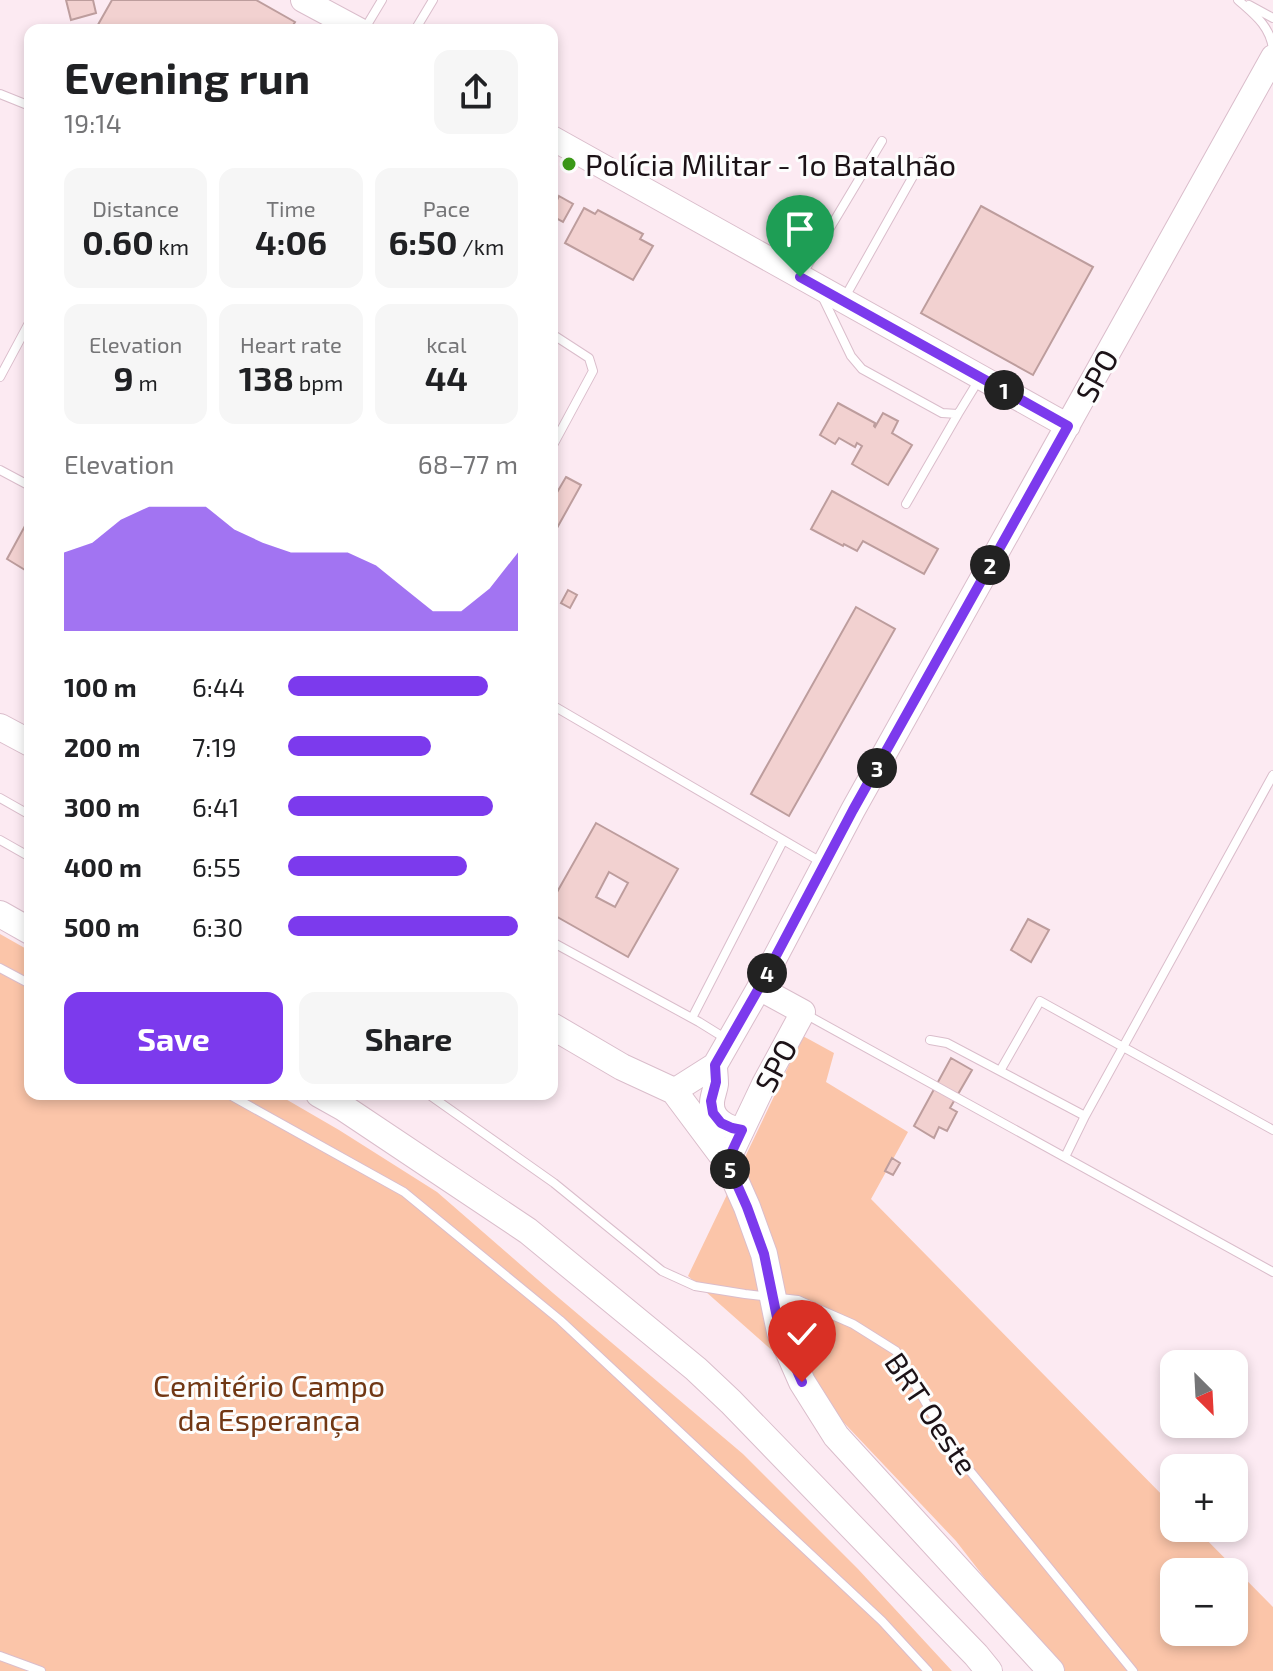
<!DOCTYPE html>
<html lang="en">
<head>
<meta charset="utf-8">
<style>
	:root { --surface:#fff; --page:#f6f6f6; --text:#202124; --muted:#757577; --accent:#7c3aed }
	body { margin:0; font-family:"Exo 2",sans-serif; background:var(--page); color:var(--text); height:100vh; display:flex; flex-direction:column; font-size:30px; white-space:nowrap }
	* { box-sizing:border-box; margin:0 }
	p { font-size:26px; color:var(--muted) }
	.icon { flex:none; width:44px; height:44px; fill:none; stroke:currentColor; stroke-width:2; stroke-linecap:round; stroke-linejoin:round }
	.map { position:relative; flex:1; overflow:hidden }
	.side { position:absolute; left:24px; top:24px; width:534px; height:1076px; display:flex; flex-direction:column; background:var(--surface); border-radius:16px; box-shadow:0 4px 12px #0003 }
	.side>* { flex:none }
	.needle { width:52px; rotate:156deg }
	.tools { position:absolute; left:1160px; top:1350px; display:grid; gap:16px }
	.tools a { display:grid; place-items:center; width:88px; height:88px; border-radius:16px; background:var(--surface); box-shadow:0 4px 12px #0003; font-size:40px }
	.pin { position:absolute; display:grid; place-items:center; width:68px; height:68px; color:#fff; margin:-82px -34px; border-radius:50% 50% 50% 0; rotate:-45deg; box-shadow:0 0 8px #0007 }
	.pin .icon { rotate:45deg }
	.km { position:absolute; width:40px; height:40px; margin:-20px; border-radius:50%; background:#222; color:#fff; font-size:22px; line-height:40px; text-align:center }
	.round { display:grid; place-items:center; flex:none; width:84px; height:84px; border-radius:16px; background:var(--page) }
	.overview { display:flex; align-items:center; justify-content:space-between; height:136px; padding:0 40px }
	h1 { font-size:44px; font-weight:700; line-height:60px }
	.metrics { display:grid; grid-template-columns:repeat(3,1fr); gap:12px; height:136px; padding:8px 40px }
	.metrics div { display:grid; align-content:center; border-radius:16px; background:var(--page); text-align:center }
	.metrics b { font-size:34px; font-weight:700 }
	.metrics small { font-size:22px; font-weight:400 }
	.metrics p { font-size:22px }
	.chart { height:224px; padding:16px 40px }
	.chart p { display:flex; justify-content:space-between }
	.chart svg { width:100%; height:144px; margin-top:8px; fill:var(--accent); opacity:.7 }
	.cta { display:flex; gap:16px; margin-top:auto; padding:16px 40px }
	.cta a { flex:1; height:92px; border-radius:16px; background:var(--accent); color:#fff; font-size:32px; font-weight:700; line-height:92px; text-align:center }
	.cta a+a { background:var(--page); color:var(--text) }
	ul { padding:0 40px; list-style:none; font-size:26px }
	li { display:grid; grid-template-columns:128px 96px 1fr; align-items:center; height:60px }
	li i { height:20px; border-radius:10px; background:var(--accent) }
	.map>svg:first-child { display:block }
	.green { fill:#fbc5a9; fill-rule:evenodd }
	.building { fill:#f2d1d0; stroke:#bd9d9d; stroke-width:2; fill-rule:evenodd }
	.lines { fill:none; stroke-linecap:round; stroke-linejoin:round }
	.lane-casing { stroke:#dabdcb; stroke-width:10 }
	.secondary-casing { stroke:#dabdcb; stroke-width:26 }
	.primary-casing { stroke:#dabdcb; stroke-width:28 }
	.lane { stroke:#fff; stroke-width:8 }
	.secondary { stroke:#fff; stroke-width:24 }
	.primary { stroke:#fff; stroke-width:26 }
	.route-casing { stroke:#fff; stroke-width:16 }
	.route { stroke:#7c3aed; stroke-width:10 }
	.poi-dot { fill:#3a9817; stroke:#fdfdfd; stroke-width:3 }
	.labels { text-anchor:middle; dominant-baseline:central; stroke-width:6; stroke-linejoin:round; paint-order:stroke }
	.poi-label { font-size:30px; fill:#1c1217; stroke:#fdfdfd; text-anchor:start }
	.street-label { font-size:30px; fill:#1c1217; stroke:#fdfdfd }
	.park-label { font-size:30px; fill:#713714; stroke:#fdfdfd }
</style>
</head>
<body>
<div class="map">
<svg width="1273" height="1671" viewBox="0 0 1273 1671">
	<rect width="100%" height="100%" fill="#fceaf2"/>
	<path class="green" d="M0 934 30 951V1094H277L339 1130 437 1192 553 1293 743 1454 858 1569 952 1671H0Z
		M803 1036 834 1053 826 1082 908 1132 871 1199 1174 1507V1528H1195L1273 1607V1671H1057L956 1541 793 1369 688 1276ZM1174 1572H1234V1632H1174Z"/>
	<path class="building" d="M66 0H93L96 13 71 20Z
		M112 0H256L295 22 290 30H95Z
		M559 196 573 204 563 222 552 216V210Z
		M981 206 1093 267 1033 375 921 313Z
		M584 208 595 214 598 210 643 234 640 239 653 246 633 280 565 243Z
		M838 403 875 423 874 426 875 427 883 413 898 421 892 433 912 445 888 485 852 464 862 446 857 443 855 447 839 438 835 444 820 435Z
		M566 477 581 485 552 537V501Z
		M832 491 938 549 924 574 863 541 857 551 844 544 843 546 811 529Z
		M26 524 30 526V573L7 559Z
		M568 590 577 595 570 608 561 603Z
		M856 607 895 629 789 816 751 794Z
		M596 823 678 869 628 957 552 914V901ZM609 872 628 883 615 907 596 897Z
		M1028 919 1049 930 1031 962 1011 950Z
		M951 1058 972 1070 950 1108 957 1112 947 1131 939 1127 934 1138 914 1126Z
		M892 1158 900 1163 893 1175 885 1171Z"/>
	<g class="lines">
		<defs>
			<path id="lane" d="M1238 0C1255 15 1270 26 1273 49
				M1249 5 1273 18
				M364 30 382 0
				M415 30 433 0
				M0 94 30 106
				M803 273 882 141
				M845 297 921 162
				M823 298 851 356 862 369 942 413 958 414 980 378
				M552 334 589 358 593 371 552 447
				M0 377 30 321
				M0 470 30 486
				M906 504 958 414
				M552 705 821 862
				M0 798 30 815
				M0 840 30 857
				M552 942 699 1022 728 1040
				M0 968 30 984
				M807 1015 1273 1272
				M692 1018 783 841
				M930 1040 947 1043 1000 1071
				M228 1094 404 1192 560 1320 882 1621 928 1671
				M428 1094 554 1183 662 1271 695 1286 745 1294 798 1300 853 1324 896 1351 953 1450 1133 1671
				M1085 1116 1000 1071 1040 1001 1273 1130
				M1065 1157 1085 1116 1273 775
				M0 1656 41 1671"/>
			<path id="secondary" d="M303 0 359 30
				M552 138 1068 426
				M715 1065C715 1071 716 1078 716 1084 715 1091 712 1097 712 1103 711 1120 728 1128 742 1130
				M674 1091 715 1065 759 988 853 810 1273 57
				M727 1162 764 1084 803 1012 759 988"/>
			<path id="primary" d="M0 727 30 743
				M0 914 30 931
				M552 1026 622 1067 674 1091 727 1162 747 1207 764 1254 780 1332 802 1382 836 1436 1051 1671
				M319 1094 344 1108 528 1231 696 1369 731 1402 976 1655 989 1671"/>
		</defs>
		<use href="#lane" class="lane-casing"/>
		<use href="#secondary" class="secondary-casing"/>
		<use href="#primary" class="primary-casing"/>
		<use href="#lane" class="lane"/>
		<use href="#secondary" class="secondary"/>
		<use href="#primary" class="primary"/>
	</g>
	<g class="lines">
		<defs>
			<path id="route" d="M800 277 1068 426 853 810 759 988 715 1065 716 1082 711 1101 713 1113 721 1123 732 1128 742 1130 727 1162 747 1207 764 1254 780 1332 802 1382"/>
		</defs>
		<use href="#route" class="route-casing"/>
		<use href="#route" class="route"/>
	</g>
	<circle class="poi-dot" cx="569" cy="164" r="8"/>
	<g class="labels">
		<g class="poi-label">
			<text x="585" y="164">Polícia Militar - 1o Batalhão</text>
		</g>
		<g class="street-label">
			<text transform="translate(1096 375) rotate(-61)">SPO</text>
			<text transform="translate(775 1065) rotate(-62)">SPO</text>
			<text transform="translate(932 1413) rotate(56)">BRT Oeste</text>
		</g>
		<g class="park-label">
			<text x="269" y="1385">Cemitério Campo<tspan x="269" dy="34">da Esperança</tspan></text>
		</g>
	</g>
</svg>
<div class="tools">
<a><svg class="needle" viewBox="-14 -14 28 28"><path d="M0-13l5 13h-10z" fill="#e53935"/><path d="M0 13l5-13h-10z" fill="#757577"/></svg></a>
<a>+</a>
<a>−</a>
</div>
<div class="pin" style="left:800px;top:277px;background:#1e9e55"><svg class="icon" aria-label="arrive" viewBox="0 0 24 24"><path d="M6 21V4h12l-3 4 3 4H6"/></svg></div>
<div class="pin" style="left:802px;top:1382px;background:#d93025"><svg class="icon" aria-label="check" viewBox="0 0 24 24"><path d="M5 12l5 5 9-10"/></svg></div>
<b class="km" style="left:1004px;top:390px">1</b>
<b class="km" style="left:990px;top:565px">2</b>
<b class="km" style="left:877px;top:768px">3</b>
<b class="km" style="left:767px;top:973px">4</b>
<b class="km" style="left:730px;top:1169px">5</b>
<section class="side">
<div class="overview"><div><h1>Evening run</h1><p>19:14</p></div><a class="round"><svg class="icon" aria-label="share" viewBox="0 0 24 24"><path d="M12 15V3M7 8l5-5 5 5M5 13v7h14v-7"/></svg></a></div>
<div class="metrics">
<div><p>Distance</p><b>0.60<small> km</small></b></div>
<div><p>Time</p><b>4:06</b></div>
<div><p>Pace</p><b>6:50<small> /km</small></b></div>
</div>
<div class="metrics">
<div><p>Elevation</p><b>9<small> m</small></b></div>
<div><p>Heart rate</p><b>138<small> bpm</small></b></div>
<div><p>kcal</p><b>44</b></div>
</div>
<div class="chart"><p><span>Elevation</span>68–77 m</p>
<svg viewBox="0 0 160 44" preserveAspectRatio="none"><path d="M0 44V20L10 17L20 10L30 6L40 6L50 6L60 13L70 17L80 20L90 20L100 20L110 24L120 31L130 38L140 38L150 31L160 20V44z"/></svg>
</div>
<ul>
<li><b>100 m</b>6:44<i style="width:87%"></i></li>
<li><b>200 m</b>7:19<i style="width:62%"></i></li>
<li><b>300 m</b>6:41<i style="width:89%"></i></li>
<li><b>400 m</b>6:55<i style="width:78%"></i></li>
<li><b>500 m</b>6:30<i style="width:100%"></i></li>
</ul>
<div class="cta"><a>Save</a><a>Share</a></div>
</section>
</div>
</body>
</html>
